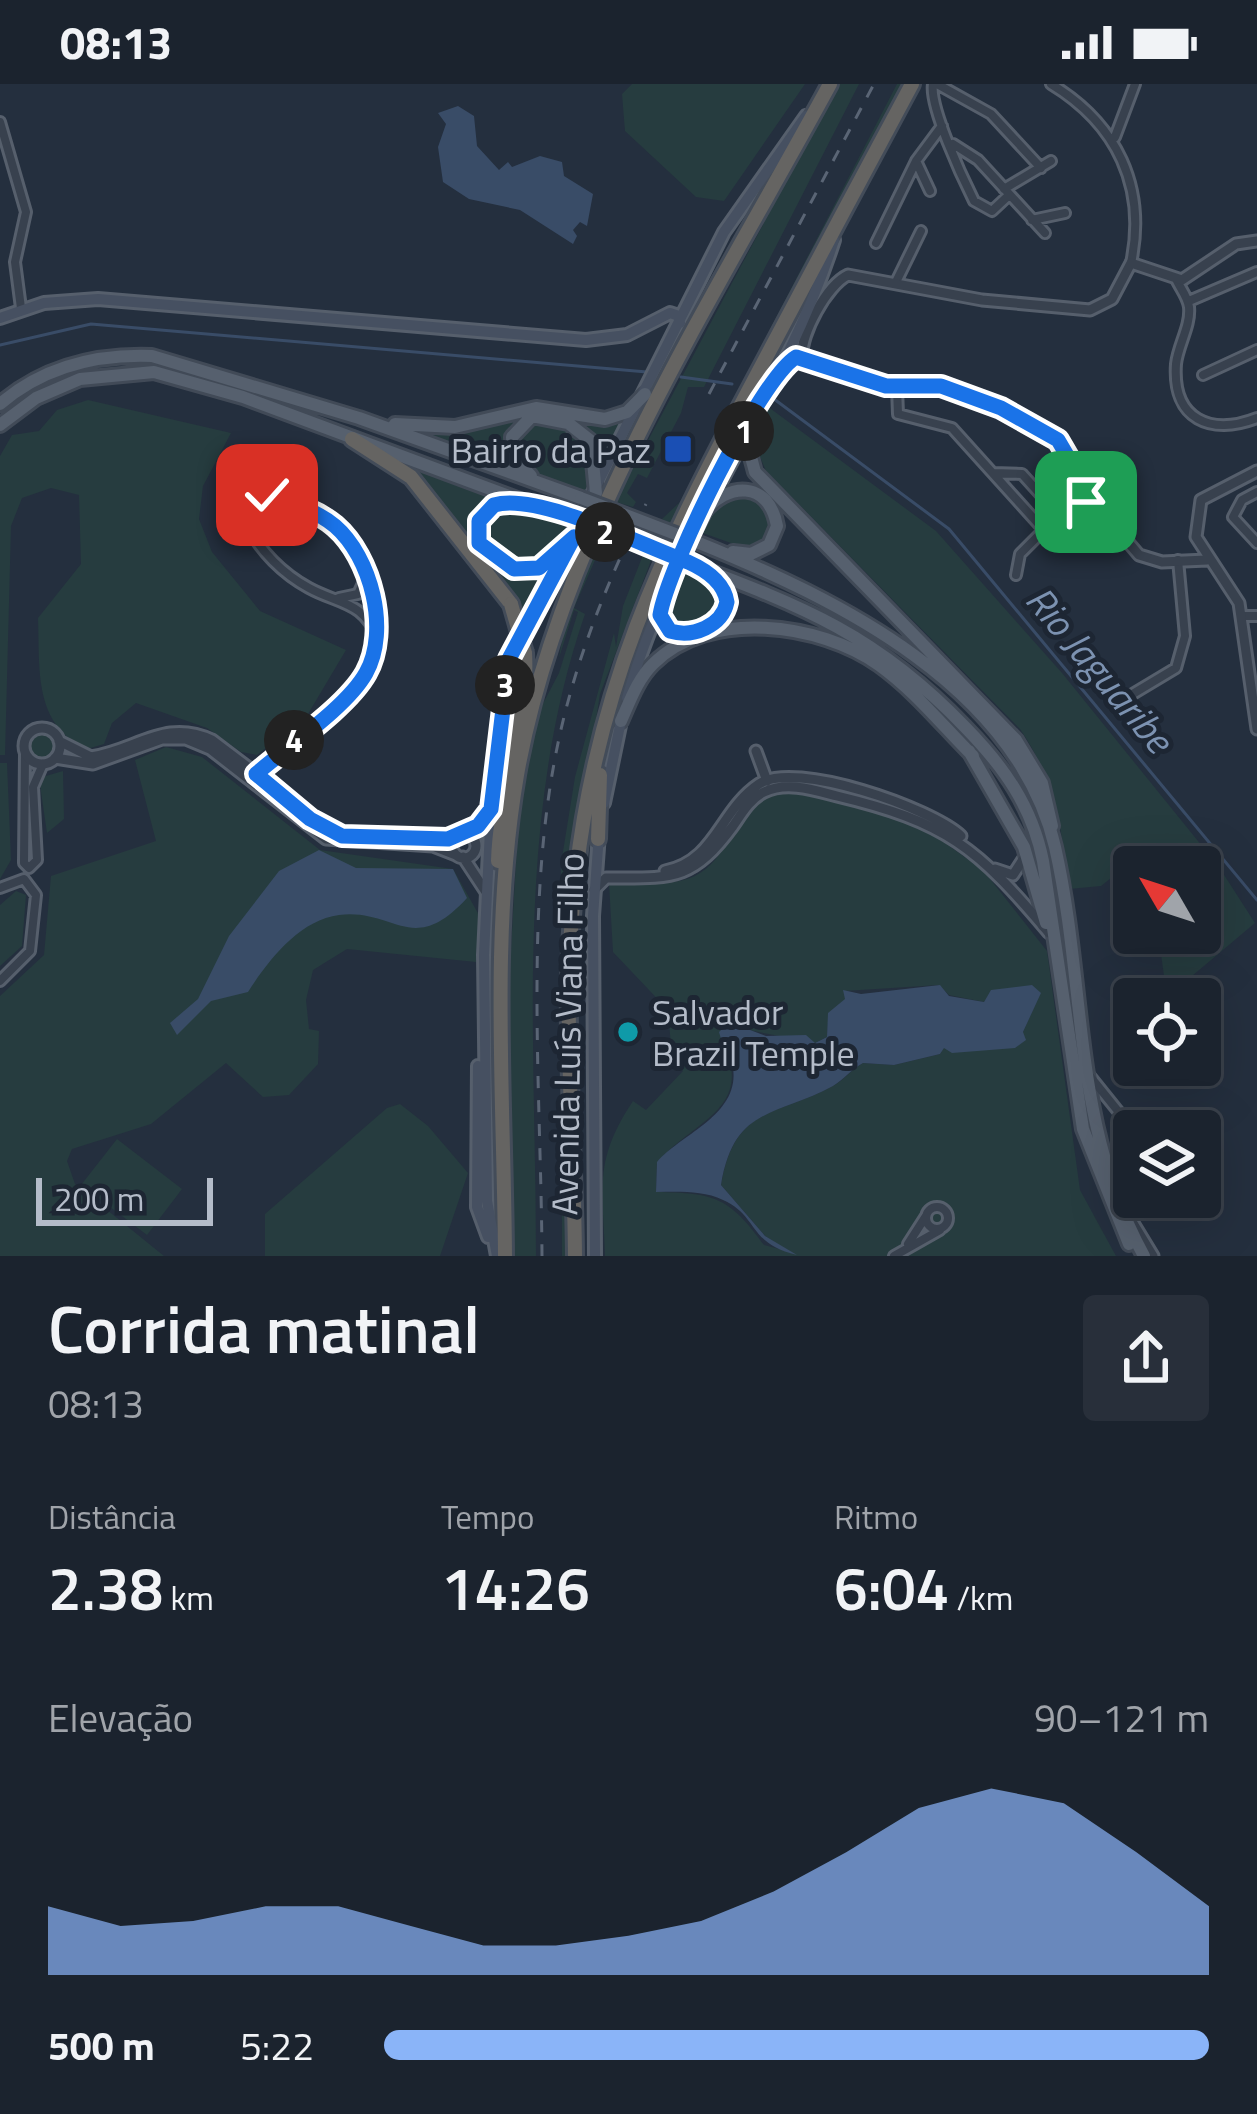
<!DOCTYPE html>
<html lang="pt">
<head>
<meta charset="utf-8">
<style>
	:root { --surface:#1b232e; --page:#282f3a; --text:#f1f3f6; --muted:#a0a4aa; --line:#39404a; --accent:#8ab4f8 }
	body { margin:0; font-family:"Titillium Web",sans-serif; background:var(--page); color:var(--text); height:100vh; display:flex; flex-direction:column; font-size:45px; white-space:nowrap }
	* { box-sizing:border-box; margin:0 }
	p { font-size:39px; color:var(--muted) }
	.icon { flex:none; width:66px; height:66px; fill:none; stroke:currentColor; stroke-width:2; stroke-linecap:round; stroke-linejoin:round }
	.map { position:relative; height:1172px; overflow:hidden }
	.details { display:flex; flex-direction:column; background:var(--surface); flex:1 }
	.details>* { flex:none }
	.needle { width:78px; rotate:309deg }
	.fabs { position:absolute; left:1113px; top:762px; display:grid; gap:24px }
	.fabs a { display:grid; place-items:center; width:108px; height:108px; border-radius:12px; background:var(--surface); box-shadow:0 12px 48px #0002,0 0 0 3px var(--line); font-size:60px }
	.scale { position:absolute; left:36px; bottom:30px; width:177px; box-sizing:border-box; padding-left:12px; border:6px solid #b4bcc9; border-top:0; font-size:33px; line-height:42px; white-space:nowrap; color:#b4bcc9; -webkit-text-stroke:9px #1d2633; paint-order:stroke }
	.pin { position:absolute; display:grid; place-items:center; width:102px; height:102px; color:#fff; margin:-51px; border-radius:24px; box-shadow:0 6px 18px #0006 }
	.km { position:absolute; width:60px; height:60px; margin:-30px; border-radius:50%; background:#222; color:#fff; font-size:33px; line-height:60px; text-align:center }
	.round { display:grid; place-items:center; flex:none; width:126px; height:126px; border-radius:12px; background:var(--page) }
	.overview { display:flex; align-items:center; justify-content:space-between; height:204px; padding:0 48px }
	h1 { font-size:66px; font-weight:600; line-height:90px }
	.metrics { display:grid; grid-template-columns:repeat(3,1fr); gap:18px; height:204px; padding:12px 48px }
	.metrics div { display:grid; align-content:center }
	.metrics b { font-size:60px; font-weight:600 }
	.metrics small { font-size:33px; font-weight:400 }
	.metrics p { font-size:33px }
	.chart { height:336px; padding:24px 48px }
	.chart p { display:flex; justify-content:space-between }
	.chart svg { width:100%; height:216px; margin-top:12px; fill:var(--accent); opacity:.7 }
	ul { padding:0 48px; list-style:none; font-size:39px }
	li { display:grid; grid-template-columns:192px 144px 1fr; align-items:center; height:90px }
	li i { height:30px; border-radius:15px; background:var(--accent) }
	.status { display:flex; justify-content:space-between; align-items:center; height:84px; padding:0 60px; background:var(--surface); direction:ltr }
	.status svg { height:33px; fill:currentColor }
	.map>svg:first-child { display:block }
	.green { fill:#263c3f; fill-rule:evenodd }
	.water { fill:#394c67 }
	.lines { fill:none; stroke-linecap:round; stroke-linejoin:round }
	.stream { stroke:#394c67; stroke-width:3 }
	.minor-casing { stroke:#565f6c; stroke-width:14 }
	.tertiary-casing { stroke:#565f6c; stroke-width:15 }
	.secondary-casing { stroke:#565f6c; stroke-width:16 }
	.primary-casing { stroke:#414a57; stroke-width:18 }
	.trunk-casing { stroke:#434c59; stroke-width:20 }
	.minor { stroke:#38414e; stroke-width:8 }
	.tertiary { stroke:#38414e; stroke-width:9 }
	.secondary { stroke:#465061; stroke-width:10 }
	.primary { stroke:#56606e; stroke-width:12 }
	.trunk { stroke:#656462; stroke-width:14 }
	.rail { stroke:#5a6575; stroke-width:3; stroke-dasharray:12 12; stroke-linecap:butt }
	.primary-bridge-casing { stroke:#414a57; stroke-width:18; stroke-linecap:butt }
	.trunk-bridge-casing { stroke:#434c59; stroke-width:20; stroke-linecap:butt }
	.primary-bridge { stroke:#56606e; stroke-width:12 }
	.trunk-bridge { stroke:#656462; stroke-width:14 }
	.route-casing { stroke:#fff; stroke-width:24 }
	.route { stroke:#1a73e8; stroke-width:15 }
	.transit-dot { fill:#1a4fb4; stroke:#1d2633; stroke-width:4.5 }
	.culture-dot { fill:#0f9aa8; stroke:#1d2633; stroke-width:4.5 }
	.labels { text-anchor:middle; dominant-baseline:central; stroke-width:10; stroke-linejoin:round; paint-order:stroke }
	.poi-label { font-size:36px; fill:#b4bcc9; stroke:#1d2633; text-anchor:end }
	.street-label { font-size:36px; fill:#b4bcc9; stroke:#1d2633 }
	.water-label { font-size:39px; font-style:italic; fill:#7c92b1; stroke:#1d2633 }
</style>
</head>
<body>
<div class="status"><b>08:13</b><svg viewBox="0 0 49 12"><path d="M0 12V9h3v3zM5 12V6h3v6zM10 12V3h3v9zM15 12V0h3v12zM26 1h20v11H26zM47 4h2v5h-2z"/></svg></div>
<div class="map">
<svg width="1257" height="1172" viewBox="0 0 1257 1172">
	<rect width="100%" height="100%" fill="#242f3e"/>
	<path class="green" d="M632 0H805L724 117 696 113 625 47 622 10Z
		M838 0H859L704 303H688L681 329 647 394 638 390 627 409 636 418 633 423 616 418 597 453 617 461 612 472 599 467 574 524 585 530C514 735 536 957 536 1172H513L508 918 519 724 537 631 559 589 578 528 574 526 559 574 567 525 596 454Z
		M897 0H906L652 474 600 610 567 821 568 1172H562L561 780 575 693 614 549 616 563 623 522 643 471 652 474 670 439 662 435 681 417Z
		M88 316 231 349 203 402 199 435 212 468 260 527 346 566 308 630 257 671 241 668 207 644 136 619 112 639 104 660 87 665C33 641 40 585 38 534L81 480 79 411 51 404 22 414 11 442 5 671H0V372L12 351 39 347 57 326Z
		M767 322 936 447 1062 589 1219 783 1255 839 1167 913 1158 849H1200V783H1137L1131 778 1101 802 1069 805C1062 745 1055 696 1020 645L766 387 755 361Z
		M534 327 597 337 624 332 597 384 588 348C550 318 487 327 516 384L413 346H453Z
		M536 336C577 344 600 362 585 407L534 389 516 370 520 347Z
		M393 374 503 415 474 435C466 471 501 494 534 494L550 484 522 533 442 419Z
		M749 406 774 433 767 456 745 464 700 448 726 408Z
		M513 425 567 443 553 468 529 483 499 473 481 453C485 429 489 426 513 425Z
		M681 485 718 502 722 520 711 536 674 544 664 529Z
		M26 662a15 15 0 1 1 30 0a15 15 0 1 1-30 0Z
		M166 663 202 673 320 766 453 785 479 831 476 878 347 865 313 886 306 916 309 945 319 947 318 980 289 1011 263 1013 226 979 151 1040 72 1065 67 1077 75 1100 164 1172H0V912L44 871 51 792 156 757 135 676Z
		M0 679H7L11 776 0 795Z
		M63 687 64 735 47 749 39 694Z
		M791 706 917 739 983 786 1047 867 1080 1106 1116 1172H605C603 1104 593 1077 633 1017L646 1026 683 987 672 974 668 926 613 868 609 799C634 798 672 803 695 792 736 771 738 709 791 706ZM939 901 949 911 984 918 992 906 1040 910 1023 948 944 963 940 970 894 981 863 979C852 985 844 996 833 1002 775 1033 735 1021 721 1101L765 1152 787 1167 764 1161C729 1113 715 1109 656 1108L657 1079C692 1036 759 1025 720 954L738 944 815 959 827 953 828 939 846 915 844 907Z
		M16 807 26 811 22 862 0 882V821Z
		M400 1020 428 1042 468 1089 440 1172H265V1130L387 1024Z
		M117 1055 182 1105 147 1151 81 1101Z"/>
	<path class="water" d="M458 22 474 32 477 62 499 86 508 78 512 83 540 72 562 78 564 92 593 110 587 142 580 138 573 146 577 152 573 160 520 126 469 115 443 98 438 63 446 40 438 29Z
		M319 766 356 784 453 785 467 814C412 874 395 824 339 831 299 836 268 877 248 908L211 917 177 951 170 939 198 915 229 852 279 787Z
		M940 901 949 912 984 918 991 906 1032 901 1041 909 1023 948 1026 956 1015 964 952 969 944 964 940 970 894 981 863 979C852 985 843 996 833 1002 776 1033 734 1022 721 1101L765 1152 797 1171C747 1159 759 1132 723 1116 702 1106 677 1108 656 1108L657 1078C681 1050 740 1031 733 984 731 971 722 961 719 948L729 938 766 952 806 951 815 959 827 953 828 929 845 915 843 906 861 910Z"/>
	<g class="lines">
		<path class="stream" d="M0 261 91 240 647 288
			M681 293 732 300
			M774 315 949 445 1257 816"/>
		<defs>
			<path id="minor" d="M933 0C929 22 962 93 974 117L992 127 1008 112
				M937 0 991 30 1041 84
				M1051 0C1117 40 1147 103 1131 179
				M0 38 26 128 15 178 21 224
				M1115 53 1135 0
				M953 60 978 76 1045 149
				M916 77 930 107
				M1004 105 1051 77
				M1032 136 1065 129
				M876 159 916 77 942 42
				M1177 197C1181 205 1188 214 1189 223 1191 242 1178 261 1176 280 1172 336 1211 352 1257 334
				M896 198 921 147
				M1189 217 1257 188
				M1203 291 1257 266
				M897 304 898 330 952 344 1044 446
				M993 389 1022 390 1070 443
				M1257 408 1242 416 1233 433 1257 459
				M1044 446 1078 440 1089 409
				M1016 491 1020 470 1044 446
				M339 514 358 510 366 493
				M1242 532H1257
				M1076 563 1121 617 1176 584 1185 552 1178 476
				M25 670 24 779 29 784 37 776 33 703 43 680
				M255 690 361 596C371 581 376 565 377 547 373 489 350 443 295 421 280 414 267 408 251 418L247 441C260 467 283 490 309 504 338 520 365 518 377 554
				M0 804 24 795 36 811 30 867 0 897
				M1089 991 1134 1047
				M926 1134a11 11 0 1 1 22 0a11 11 0 1 1-22 0Z
				M908 1160 926 1132
				M894 1172 940 1146"/>
			<path id="tertiary" d="M802 274C800 250 827 201 848 191L982 216 1090 226 1112 215 1131 179 1182 196 1236 160 1257 157
				M780 284 796 273 807 274 886 302 950 304 1020 333 1063 361 1098 423 1139 471 1162 478 1207 476
				M1257 387 1201 416 1196 453 1239 519 1257 645
				M24 662a18 18 0 1 1 36 0a18 18 0 1 1-36 0Z
				M59 657 91 673C137 666 165 634 212 656L336 750 456 753
				M756 667 767 697
				M55 674 93 680 162 655H186L210 665 326 755 433 762 456 771
				M467 750 491 725
				M452 762a12 12 0 1 1 24 0a12 12 0 1 1-24 0Z
				M463 773 486 808
				M995 785 1013 791 1024 774
				M665 787C716 777 719 727 759 700 795 676 931 724 961 752
				M594 806 606 794C672 794 692 798 733 742 742 729 750 715 764 708 787 697 814 706 837 712 946 738 977 763 1049 849
				M1125 1126 1153 1172"/>
			<path id="secondary" d="M0 234 44 219 98 215 586 256 627 251 670 229 679 232 680 239
				M627 614C673 450 783 316 834 156
				M604 719 622 632
				M478 982 477 1123 488 1153
				M497 1172 487 1117 484 871 491 725 509 575 724 148 806 32
				M595 1172 593 832 599 750"/>
			<path id="primary" d="M760 318 748 362 755 388 1016 656 1042 699 1052 742
				M0 320C43 283 96 270 152 272L359 334 581 414
				M395 340 455 343 536 324 605 335 627 328 645 310
				M0 341 36 314 80 295 154 288 243 313 571 435
				M531 392 513 373 512 353 532 332 568 339 591 357 596 409
				M516 419 494 421 479 437V459L495 475 532 487 574 453
				M703 429C727 398 769 396 777 442L769 461 751 470 733 468
				M699 459C837 515 1017 602 1055 763 1087 904 1071 1039 1144 1172
				M688 479C804 523 877 551 965 643 1004 683 1032 722 1043 777L1083 1045 1129 1160
				M664 509 660 531 670 547C693 554 722 542 727 518L722 502 706 488
				M621 637C630 617 637 596 653 580 709 524 820 539 879 581 914 606 942 641 973 672
				M969 667 1024 763 1046 839"/>
			<path id="trunk" d="M352 355 411 393 511 520
				M701 430 710 388
				M598 755 600 691
				M498 777C500 707 529 638 525 569
				M505 1172C504 1014 490 848 517 691 559 452 715 212 830 0
				M575 1172C574 1046 561 915 576 790 597 605 659 475 745 313 800 209 856 104 912 0"/>
		</defs>
		<use href="#minor" class="minor-casing"/>
		<use href="#tertiary" class="tertiary-casing"/>
		<use href="#secondary" class="secondary-casing"/>
		<use href="#primary" class="primary-casing"/>
		<use href="#trunk" class="trunk-casing"/>
		<use href="#minor" class="minor"/>
		<use href="#tertiary" class="tertiary"/>
		<use href="#secondary" class="secondary"/>
		<use href="#primary" class="primary"/>
		<use href="#trunk" class="trunk"/>
		<path class="rail" d="M709 310 874 0
			M542 1172C541 1011 525 826 556 669 573 582 606 499 646 420"/>
		<defs>
			<path id="primary-bridge" d="M581 414 699 459
				M571 435 688 479"/>
			<path id="trunk-bridge" d="M511 520 525 569"/>
		</defs>
		<use href="#primary-bridge" class="primary-bridge-casing"/>
		<use href="#trunk-bridge" class="trunk-bridge-casing"/>
		<use href="#primary-bridge" class="primary-bridge"/>
		<use href="#trunk-bridge" class="trunk-bridge"/>
	</g>
	<g class="lines">
		<defs>
			<path id="route" d="M267 411C291 419 316 426 335 442 371 473 390 546 366 589 347 623 287 663 256 690L310 735 342 752 448 755 478 742 491 725 509 575 574 453 539 484 514 485 479 459V437L494 421C538 408 643 462 688 478 706 486 724 498 727 518 722 542 693 554 670 547L660 531C667 485 759 296 796 273L886 302H941L1001 324 1058 356 1089 409 1086 418"/>
		</defs>
		<use href="#route" class="route-casing"/>
		<use href="#route" class="route"/>
	</g>
	<rect class="transit-dot" x="663" y="350" width="30" height="30" rx="6"/>
	<circle class="culture-dot" cx="628" cy="948" r="12"/>
	<g class="labels">
		<g class="poi-label">
			<text x="651" y="365">Bairro da Paz</text>
			<text x="652" y="927" text-anchor="start">Salvador<tspan x="652" dy="41">Brazil Temple</tspan></text>
		</g>
		<g class="street-label">
			<text transform="translate(567 950) rotate(-89)">Avenida Luís Viana Filho</text>
		</g>
		<g class="water-label">
			<text transform="translate(1100 585) rotate(50)">Rio Jaguaribe</text>
		</g>
	</g>
</svg>
<div class="fabs">
<a><svg class="needle" viewBox="-14 -14 28 28"><path d="M0-13l5 13h-10z" fill="#e53935"/><path d="M0 13l5-13h-10z" fill="#a0a4aa"/></svg></a>
<a><svg class="icon" aria-label="locate" viewBox="0 0 24 24"><circle cx="12" cy="12" r="6"/><path d="M12 2v4M12 18v4M2 12h4M18 12h4"/></svg></a>
<a><svg class="icon" aria-label="layers" viewBox="0 0 24 24"><path d="M12 4l9 5-9 5-9-5zM3 14l9 5 9-5"/></svg></a>
</div>
<div class="scale">200 m</div>
<div class="pin" style="left:1086px;top:418px;background:#1e9e55"><svg class="icon" aria-label="arrive" viewBox="0 0 24 24"><path d="M6 21V4h12l-3 4 3 4H6"/></svg></div>
<div class="pin" style="left:267px;top:411px;background:#d93025"><svg class="icon" aria-label="check" viewBox="0 0 24 24"><path d="M5 12l5 5 9-10"/></svg></div>
<b class="km" style="left:744px;top:347px">1</b>
<b class="km" style="left:605px;top:448px">2</b>
<b class="km" style="left:505px;top:601px">3</b>
<b class="km" style="left:294px;top:656px">4</b>
</div>
<section class="details">
<div class="overview"><div><h1>Corrida matinal</h1><p>08:13</p></div><a class="round"><svg class="icon" aria-label="share" viewBox="0 0 24 24"><path d="M12 15V3M7 8l5-5 5 5M5 13v7h14v-7"/></svg></a></div>
<div class="metrics">
<div><p>Distância</p><b>2.38<small> km</small></b></div>
<div><p>Tempo</p><b>14:26</b></div>
<div><p>Ritmo</p><b>6:04<small> /km</small></b></div>
</div>
<div class="chart"><p><span>Elevação</span>90–121 m</p>
<svg viewBox="0 0 160 44" preserveAspectRatio="none"><path d="M0 44V30L10 34L20 33L30 30L40 30L50 34L60 38L70 38L80 36L90 33L100 27L110 19L120 10L130 6L140 9L150 19L160 30V44z"/></svg>
</div>
<ul>
<li><b>500 m</b>5:22<i style="width:100%"></i></li>
</ul>
</section>
</body>
</html>
